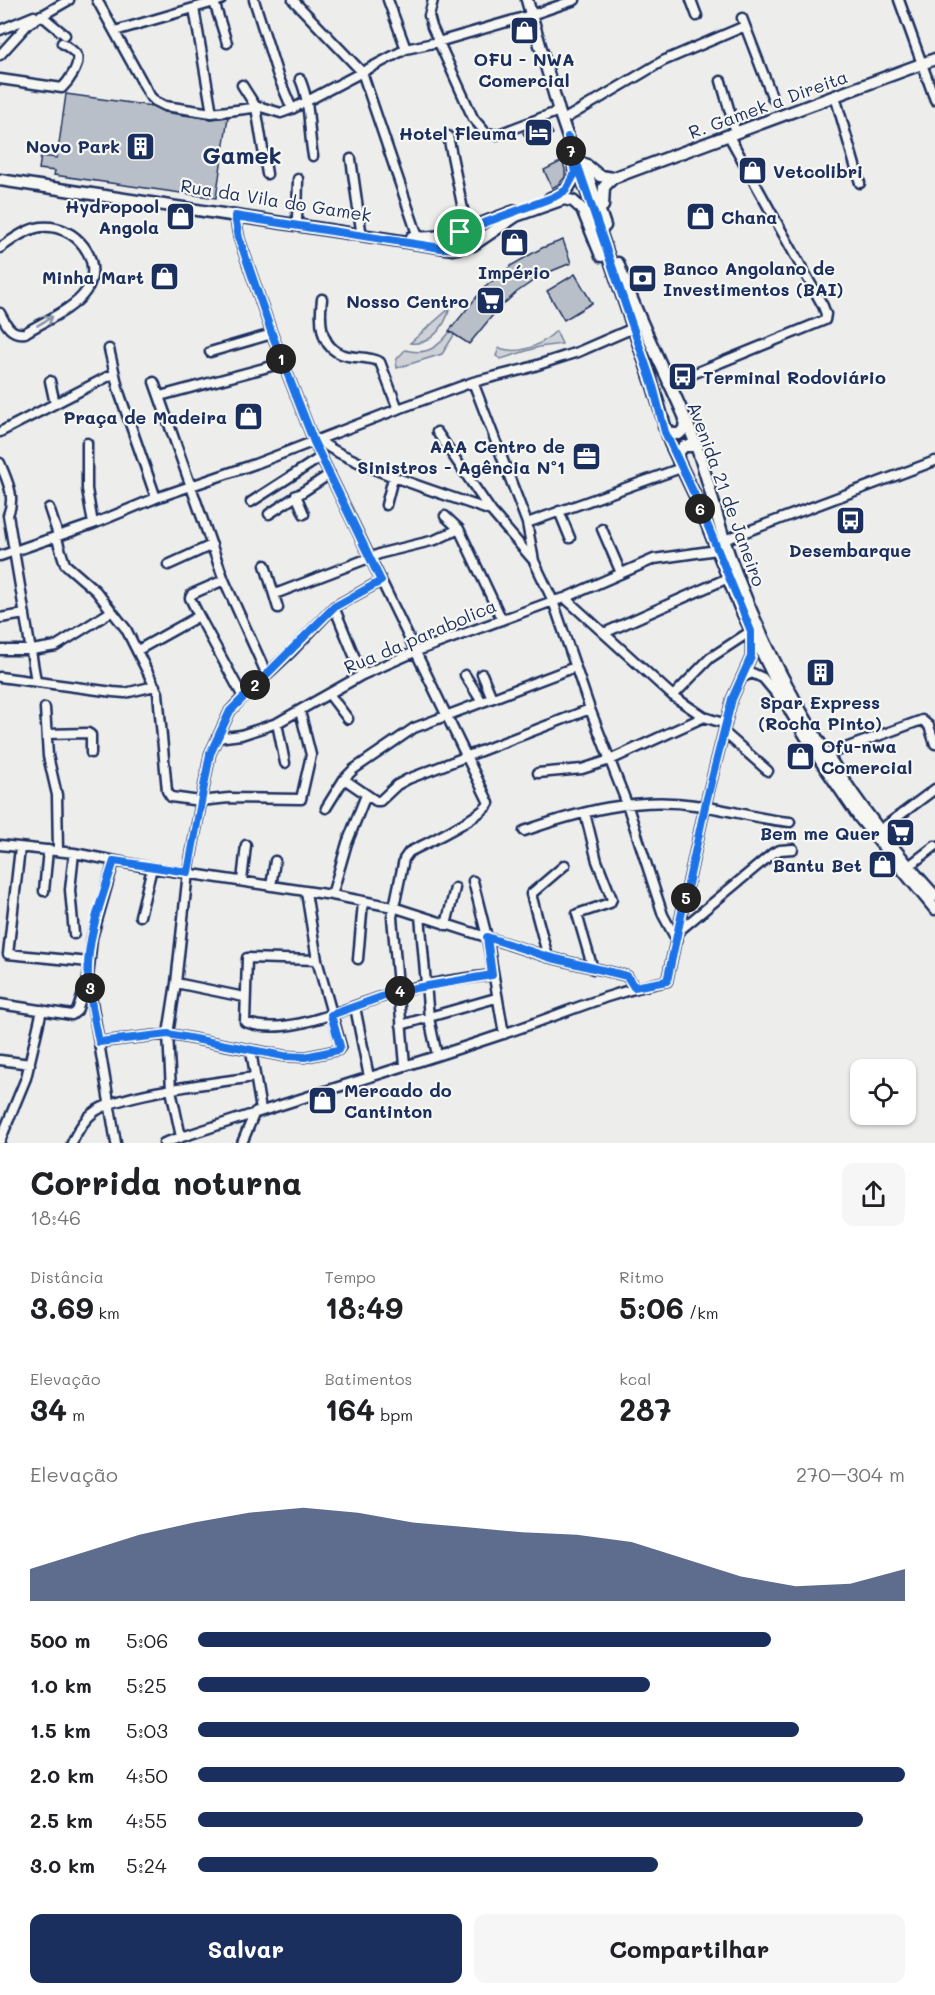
<!DOCTYPE html>
<html lang="pt">
<head>
<meta charset="utf-8">
<style>
	:root { --surface:#fff; --page:#f6f6f6; --text:#202124; --muted:#757577; --accent:#1b2f5e }
	body { margin:0; font-family:Mali,sans-serif; background:var(--page); color:var(--text); height:100vh; display:flex; flex-direction:column; font-size:22px; white-space:nowrap }
	* { box-sizing:border-box; margin:0 }
	p { font-size:20px; color:var(--muted) }
	.icon { flex:none; width:33px; height:33px; fill:none; stroke:currentColor; stroke-width:2; stroke-linecap:round; stroke-linejoin:round }
	.map { position:relative; height:1143px; overflow:hidden }
	.panel { display:flex; flex-direction:column; background:var(--surface); flex:1 }
	.panel>* { flex:none }
	.fabs { position:absolute; left:850px; top:1059px; display:grid; gap:12px }
	.fabs a { display:grid; place-items:center; width:66px; height:66px; border-radius:12px; background:var(--surface); box-shadow:0 2px 4px #0004; font-size:30px }
	.pin { position:absolute; display:grid; place-items:center; width:51px; height:51px; color:#fff; margin:-26px; border:3px solid #fff; border-radius:50%; box-shadow:0 2px 6px #0007 }
	.km { position:absolute; width:30px; height:30px; margin:-15px; border-radius:50%; background:#222; color:#fff; font-size:16px; line-height:30px; text-align:center }
	.round { display:grid; place-items:center; flex:none; width:63px; height:63px; border-radius:12px; background:var(--page) }
	.headline { display:flex; align-items:center; justify-content:space-between; height:102px; padding:0 30px }
	h1 { font-size:33px; font-weight:700; line-height:45px }
	.stats { display:grid; grid-template-columns:repeat(3,1fr); gap:9px; height:102px; padding:6px 30px }
	.stats div { display:grid; align-content:center }
	.stats b { font-size:30px; font-weight:700 }
	.stats small { font-size:16px; font-weight:400 }
	.stats p { font-size:16px }
	.chart { height:168px; padding:12px 30px }
	.chart p { display:flex; justify-content:space-between }
	.chart svg { width:100%; height:108px; margin-top:6px; fill:var(--accent); opacity:.7 }
	.cta { display:flex; gap:12px; margin-top:auto; padding:12px 30px }
	.cta a { flex:1; height:69px; border-radius:12px; background:var(--accent); color:#fff; font-size:24px; font-weight:700; line-height:69px; text-align:center }
	.cta a+a { background:var(--page); color:var(--text) }
	ul { padding:0 30px; list-style:none; font-size:20px }
	li { display:grid; grid-template-columns:96px 72px 1fr; align-items:center; height:45px }
	li i { height:15px; border-radius:8px; background:var(--accent) }
	.map>svg:first-child { display:block }
	.green { fill:#ced2d7; stroke:#74809a; stroke-width:1.5 }
	.building { fill:#b9bfc8; stroke:#1b2f5e; stroke-width:1.5 }
	.lines { fill:none; stroke-linecap:round; stroke-linejoin:round }
	.minor-casing { stroke:#1b2f5e; stroke-width:13 }
	.major-casing { stroke:#1b2f5e; stroke-width:15 }
	.minor { stroke:#f6f6f2; stroke-width:8 }
	.major { stroke:#f6f6f2; stroke-width:10 }
	.oneway { stroke:#8892a8 }
	.route-casing { stroke:#fff; stroke-width:12 }
	.route { stroke:#1a73e8; stroke-width:8 }
	.labels { text-anchor:middle; dominant-baseline:central; stroke-width:4.5; stroke-linejoin:round; paint-order:stroke }
	.poi-label { font-size:18px; font-weight:bold; fill:#1b2f5e; stroke:#f6f6f2; text-anchor:end }
	.street-label { font-size:18px; fill:#1b2f5e; stroke:#f6f6f2 }
	.district-label { font-size:24px; font-weight:bold; fill:#1b2f5e; stroke:#f6f6f2 }
</style>
</head>
<body>
<div class="map">
<svg width="935" height="1143" viewBox="0 0 935 1143">
	<rect width="100%" height="100%" fill="#edeeec"/>
	<filter id="ink" filterUnits="userSpaceOnUse"><feTurbulence type="fractalNoise" baseFrequency=".0167" numOctaves="2"/><feDisplacementMap in="SourceGraphic" scale="12" xChannelSelector="R" yChannelSelector="G"/><feConvolveMatrix kernelMatrix="1 2 1 2 8 2 1 2 1" color-interpolation-filters="sRGB"/></filter>
	<g filter="url(#ink)">
		<path class="green" d="M450 308C445 326 431 346 410 343Z
			M452 329 456 332 442 354 397 368 396 360 405 350C427 356 439 347 452 329Z
			M556 331 562 344 539 347 501 359 496 356 499 348C521 355 540 346 556 331Z"/>
		<path class="building" d="M66 94 152 106 164 112 211 119 228 117 216 198 54 175 55 171 39 169 41 156 57 158Z
			M542 124 543 127 548 124 553 134 531 146 523 133Z
			M562 161 565 169V177L559 184 552 188 544 170Z
			M563 240 571 263 542 275 517 292 497 310 469 344 449 331 484 288 512 265 542 248Z
			M575 274 592 303 564 320 547 291Z"/>
		<g class="lines">
			<defs>
				<path id="minor" d="M97 0 150 96 155 101 165 106 212 113 261 107 281 113 292 109 406 49 438 42 531 15
					M254 0 278 76 292 109
					M293 0 362 72 418 237
					M388 0 406 49
					M433 0 429 16 432 27 473 118 485 132 496 135 559 111
					M691 0 697 16
					M899 0 935 100
					M214 2 227 43
					M194 8 212 113
					M537 13 575 0
					M41 15 65 35
					M742 18 773 99
					M0 30 34 16
					M115 31 221 0
					M0 55 29 23 69 0
					M0 79 62 88C68 82 80 66 77 56 75 51 66 46 62 43
					M300 79C311 104 308 130 313 156
					M721 81 736 133
					M242 85 256 107 267 174
					M835 96 860 183
					M568 117 663 61 745 26
					M448 136 467 229
					M351 159 361 230
					M235 216 239 238 272 334 314 442 489 803C484 815 424 845 409 852L404 859 392 917 405 1065
					M297 220 298 179
					M0 248C12 240 26 229 41 227 75 223 106 261 86 291 73 310 44 321 25 333 10 335 6 324 0 313
					M322 299C319 322 320 351 348 356 359 358 370 357 380 362L398 409
					M109 349 119 392 156 498
					M210 352 272 334
					M50 381 55 404
					M154 382 224 580 267 675
					M473 382 527 523 534 561 553 601 590 709 627 804 663 915 677 941
					M668 384 825 320 826 314 823 306 729 136
					M160 396 283 363
					M0 432 113 374
					M437 432 491 511 534 561
					M319 440C331 451 346 456 360 463 402 482 447 495 491 511
					M87 443V489L93 524
					M0 463C7 481 16 496 8 515L36 681
					M296 495 304 514
					M251 502 321 457
					M386 505 393 478
					M49 508 58 535
					M559 511 570 538
					M269 514 330 474
					M445 516 459 529 502 620
					M527 523 681 468
					M602 529 621 573
					M56 536 65 564 96 591 126 629 158 693 167 791 171 797 200 801 229 798 301 799 311 755 300 711
					M724 540 935 461
					M0 556 93 524 156 498 255 464 398 409 473 382 525 369 578 352 631 329
					M168 565 212 545
					M265 565 278 608
					M275 594 382 553 435 540 459 529
					M565 598 673 696 704 717 726 724
					M334 607 362 675
					M199 616 190 598 192 594 224 580
					M0 618 25 614
					M604 633 728 578
					M0 650H32L56 646 112 611
					M138 650 199 616 243 697
					M482 674 492 698
					M465 675 482 702
					M0 677 113 692 125 693 155 686
					M743 677 752 673 763 678 783 702
					M329 694 348 719
					M45 708 48 756 57 795 58 851
					M277 723 285 763
					M725 733 768 771
					M47 734 88 733 91 735V753
					M217 738 241 735 277 723 362 675 417 651 553 601 565 598 654 559 717 550
					M826 755 922 720 929 726 935 744
					M538 773 582 769 610 760 704 717
					M344 779 376 801H380L397 785 408 779 590 709
					M326 808 344 779 354 769 414 728 575 667
					M585 813 597 861 612 899 610 903 577 914 593 969
					M880 830 935 789
					M524 831C578 812 638 796 695 805 727 809 757 819 790 822
					M0 845 74 853 152 868 332 895 393 907 548 957 627 976 634 987
					M20 848 8 954 89 962
					M74 853 70 890 74 934
					M114 861 92 938 88 978 116 1143
					M909 866 935 846
					M242 881 246 845
					M473 881 487 937 504 1034
					M271 886 275 861
					M44 891 48 850
					M332 895 347 843 366 795
					M140 916 152 868
					M420 916 429 1018 437 1055
					M446 925 455 888
					M679 931 773 853 780 850 793 849
					M548 957 531 894 565 865
					M358 959 363 902
					M317 960 247 958 245 1022C289 1039 353 1004 397 992 427 983 461 979 492 975
					M176 983 244 997
					M0 1004 72 1015 77 1011 88 979
					M355 1007 369 1077
					M401 1025 496 998
					M99 1042 168 1034 284 1056 305 1057 338 1050 341 1046 317 960 306 892
					M251 1051 261 1110
					M0 1060 30 1064
					M181 1137 171 1090 168 1034 176 983 188 872 210 754 230 711 243 697 291 652 334 607 381 581
					M0 1141 26 1078 42 1010
					M72 1143C76 1133 84 1120 93 1113 117 1093 220 1082 254 1077
					M164 1143C277 1105 390 1072 503 1034 558 1016 610 992 667 981L705 806 732 699 751 657V631L710 658 673 696
					M242 1143 255 1112"/>
				<path id="major" d="M527 0 559 111 653 386 670 443 698 502 740 608 791 712 822 763 859 817 935 909
					M584 164 605 226
					M585 164 600 176 613 178
					M0 180 453 249 473 245 516 216 564 199 573 201 582 209 601 256
					M550 198C565 193 576 184 574 167
					M603 206 604 187 613 178 935 59
					M412 237C449 241 482 222 515 211
					M618 263C638 321 667 374 690 430 708 472 715 517 731 560 776 683 846 799 935 896
					M664 427 672 434H679L684 429 685 419
					M678 461V453L684 446H696"/>
			</defs>
			<use href="#minor" class="minor-casing"/>
			<use href="#major" class="major-casing"/>
			<use href="#minor" class="minor"/>
			<use href="#major" class="major"/>
		</g>
		<defs><path id="oneway-shaft" d="M-6 0H5M1.5-3L5.5 0L1.5 3" fill="none" stroke-width="1.6" stroke-linecap="round" stroke-linejoin="round" transform="scale(1.5)"/></defs>
		<use class="oneway" href="#oneway-shaft" transform="translate(45 321) rotate(-31)"/>
	</g>
	<g class="lines" filter="url(#ink)">
		<defs>
			<path id="route" d="M568 137 653 386 665 432 698 502 751 631V657L732 699 705 806 667 981 634 987 627 976 548 957 487 937 492 975 398 991 331 1015 340 1046 338 1050 305 1057 284 1056 168 1034 99 1042C95 1021 90 1000 88 978 86 939 102 898 114 861L188 872 210 754 230 711 334 607 381 581 314 442 272 334 239 238 235 216 441 248H466L471 243 467 233 460 232 554 197 566 190 575 173Z"/>
		</defs>
		<use href="#route" class="route-casing"/>
		<use href="#route" class="route"/>
	</g>
	<defs>
		<symbol id="shop-square" viewBox="-11 -11 22 22"><rect x="-9" y="-9" width="18" height="18" rx="4" fill="#1b2f5e" stroke="#f6f6f2"/><path d="M-5-2.5h2.3a2.7 3.5 0 0 1 5.4 0H5L5.5 6h-11ZM-1.5-2.5h3a1.5 2.3 0 0 0-3 0Z" fill="#fff"/></symbol>
		<symbol id="hotel-square" viewBox="-11 -11 22 22"><rect x="-9" y="-9" width="18" height="18" rx="4" fill="#1b2f5e" stroke="#f6f6f2"/><path d="M-6-4.5h1.5V1H6V5H4.5V3h-9V5H-6ZM-4 0a1.8 1.8 0 1 1 3.6 0ZM.5 0V-2.5h3Q6-2.5 6 0Z" fill="#fff"/></symbol>
		<symbol id="building-square" viewBox="-11 -11 22 22"><rect x="-9" y="-9" width="18" height="18" rx="4" fill="#1b2f5e" stroke="#f6f6f2"/><path d="M-4-6H4V6H1V3H-1V6H-4ZM-2.5-4.3h1.7v1.8h-1.7ZM.8-4.3h1.7v1.8H.8ZM-2.5-1h1.7V.8h-1.7ZM.8-1h1.7V.8H.8Z" fill="#fff"/></symbol>
		<symbol id="bank-square" viewBox="-11 -11 22 22"><rect x="-9" y="-9" width="18" height="18" rx="4" fill="#1b2f5e" stroke="#f6f6f2"/><path d="M-6-4H6V4H-6ZM0-2.3a2.3 2.3 0 1 0 0 4.6a2.3 2.3 0 1 0 0-4.6Z" fill="#fff"/></symbol>
		<symbol id="supermarket-square" viewBox="-11 -11 22 22"><rect x="-9" y="-9" width="18" height="18" rx="4" fill="#1b2f5e" stroke="#f6f6f2"/><path d="M-6-5.5h2.5l.6 2H6L4.5 2H-2.5L-4.4-4H-6ZM-1.5 3.2a1.3 1.3 0 1 0 .1 0ZM3 3.2a1.3 1.3 0 1 0 .1 0Z" fill="#fff"/></symbol>
		<symbol id="bus-square" viewBox="-11 -11 22 22"><rect x="-9" y="-9" width="18" height="18" rx="4" fill="#1b2f5e" stroke="#f6f6f2"/><path d="M-5-6H5V4H4V6H2V4H-2V6H-4V4H-5ZM-3.5-4V0h7V-4ZM-3.5 1.2v1.5H-2V1.2ZM2 1.2v1.5H3.5V1.2Z" fill="#fff"/></symbol>
		<symbol id="office-square" viewBox="-11 -11 22 22"><rect x="-9" y="-9" width="18" height="18" rx="4" fill="#1b2f5e" stroke="#f6f6f2"/><path d="M-6-3h4V-5.5h4V-3h4V5H-6ZM-1-4.5V-3h2v-1.5ZM-6 0V1H6V0Z" fill="#fff"/></symbol>
	</defs>
	<g fill-rule="evenodd">
		<use href="#shop-square" x="508" y="14" width="33" height="33"/>
		<use href="#hotel-square" x="522" y="116" width="33" height="33"/>
		<use href="#building-square" x="124" y="130" width="33" height="33"/>
		<use href="#shop-square" x="736" y="154" width="33" height="33"/>
		<use href="#shop-square" x="164" y="200" width="33" height="33"/>
		<use href="#shop-square" x="684" y="200" width="33" height="33"/>
		<use href="#shop-square" x="498" y="226" width="33" height="33"/>
		<use href="#shop-square" x="148" y="260" width="33" height="33"/>
		<use href="#bank-square" x="626" y="262" width="33" height="33"/>
		<use href="#supermarket-square" x="474" y="284" width="33" height="33"/>
		<use href="#bus-square" x="666" y="360" width="33" height="33"/>
		<use href="#shop-square" x="232" y="400" width="33" height="33"/>
		<use href="#office-square" x="570" y="440" width="33" height="33"/>
		<use href="#bus-square" x="834" y="504" width="33" height="33"/>
		<use href="#building-square" x="804" y="656" width="33" height="33"/>
		<use href="#shop-square" x="784" y="740" width="33" height="33"/>
		<use href="#supermarket-square" x="884" y="816" width="33" height="33"/>
		<use href="#shop-square" x="866" y="848" width="33" height="33"/>
		<use href="#shop-square" x="306" y="1084" width="33" height="33"/>
	</g>
	<g class="labels">
		<g class="poi-label">
			<text x="524" y="59" text-anchor="middle">OFU - NWA<tspan x="524" dy="21">Comercial</tspan></text>
			<text x="517" y="133">Hotel Fleuma</text>
			<text x="120" y="146">Novo Park</text>
			<text x="773" y="171" text-anchor="start">Vetcolibri</text>
			<text x="159" y="206">Hydropool<tspan x="159" dy="21">Angola</tspan></text>
			<text x="721" y="217" text-anchor="start">Chana</text>
			<text x="663" y="268" text-anchor="start">Banco Angolano de<tspan x="663" dy="21">Investimentos (BAI)</tspan></text>
			<text x="514" y="272" text-anchor="middle">Império</text>
			<text x="144" y="277">Minha Mart</text>
			<text x="469" y="301">Nosso Centro</text>
			<text x="703" y="377" text-anchor="start">Terminal Rodoviário</text>
			<text x="227" y="417">Praça de Madeira</text>
			<text x="565" y="446">AAA Centro de<tspan x="565" dy="21">Sinistros - Agência Nº1</tspan></text>
			<text x="850" y="550" text-anchor="middle">Desembarque</text>
			<text x="820" y="702" text-anchor="middle">Spar Express<tspan x="820" dy="21">(Rocha Pinto)</tspan></text>
			<text x="821" y="746" text-anchor="start">Ofu-nwa<tspan x="821" dy="21">Comercial</tspan></text>
			<text x="880" y="833">Bem me Quer</text>
			<text x="862" y="865">Bantu Bet</text>
			<text x="344" y="1090" text-anchor="start">Mercado do<tspan x="344" dy="21">Cantinton</tspan></text>
		</g>
		<g class="street-label">
			<text transform="translate(768 104) rotate(-20)">R. Gamek a Direita</text>
			<text transform="translate(276 200) rotate(9)">Rua da Vila do Gamek</text>
			<text transform="translate(727 494) rotate(70)">Avenida 21 de Janeiro</text>
			<text transform="translate(420 636) rotate(-23)">Rua da parabolica</text>
		</g>
		<g class="district-label">
			<text x="242" y="154">Gamek</text>
		</g>
	</g>
</svg>
<div class="fabs">
<a><svg class="icon" aria-label="locate" viewBox="0 0 24 24"><circle cx="12" cy="12" r="6"/><path d="M12 2v4M12 18v4M2 12h4M18 12h4"/></svg></a>
</div>
<div class="pin" style="left:460px;top:232px;background:#1e9e55"><svg class="icon" aria-label="arrive" viewBox="0 0 24 24"><path d="M6 21V4h12l-3 4 3 4H6"/></svg></div>
<b class="km" style="left:281px;top:359px">1</b>
<b class="km" style="left:255px;top:685px">2</b>
<b class="km" style="left:90px;top:988px">3</b>
<b class="km" style="left:400px;top:991px">4</b>
<b class="km" style="left:686px;top:898px">5</b>
<b class="km" style="left:700px;top:509px">6</b>
<b class="km" style="left:571px;top:151px">7</b>
</div>
<section class="panel">
<div class="headline"><div><h1>Corrida noturna</h1><p>18:46</p></div><a class="round"><svg class="icon" aria-label="share" viewBox="0 0 24 24"><path d="M12 15V3M7 8l5-5 5 5M5 13v7h14v-7"/></svg></a></div>
<div class="stats">
<div><p>Distância</p><b>3.69<small> km</small></b></div>
<div><p>Tempo</p><b>18:49</b></div>
<div><p>Ritmo</p><b>5:06<small> /km</small></b></div>
</div>
<div class="stats">
<div><p>Elevação</p><b>34<small> m</small></b></div>
<div><p>Batimentos</p><b>164<small> bpm</small></b></div>
<div><p>kcal</p><b>287</b></div>
</div>
<div class="chart"><p><span>Elevação</span>270–304 m</p>
<svg viewBox="0 0 160 44" preserveAspectRatio="none"><path d="M0 44V31L10 24L20 17L30 12L40 8L50 6L60 8L70 12L80 14L90 16L100 17L110 20L120 27L130 34L140 38L150 37L160 31V44z"/></svg>
</div>
<ul>
<li><b>500 m</b>5:06<i style="width:81%"></i></li>
<li><b>1.0 km</b>5:25<i style="width:64%"></i></li>
<li><b>1.5 km</b>5:03<i style="width:85%"></i></li>
<li><b>2.0 km</b>4:50<i style="width:100%"></i></li>
<li><b>2.5 km</b>4:55<i style="width:94%"></i></li>
<li><b>3.0 km</b>5:24<i style="width:65%"></i></li>
</ul>
<div class="cta"><a>Salvar</a><a>Compartilhar</a></div>
</section>
</body>
</html>
